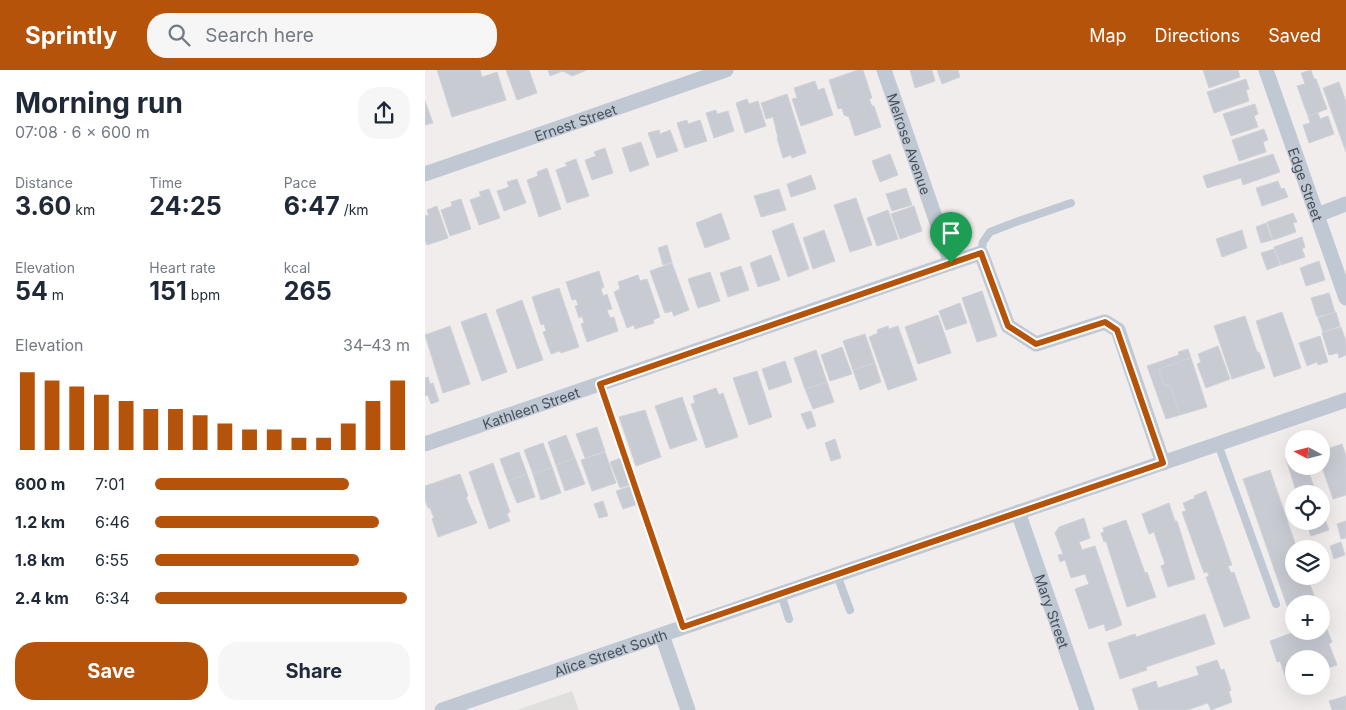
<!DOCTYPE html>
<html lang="en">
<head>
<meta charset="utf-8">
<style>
	:root { --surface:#fff; --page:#f6f6f7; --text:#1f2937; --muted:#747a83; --accent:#b45309 }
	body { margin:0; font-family:Inter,sans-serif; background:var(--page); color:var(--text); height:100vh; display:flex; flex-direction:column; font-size:19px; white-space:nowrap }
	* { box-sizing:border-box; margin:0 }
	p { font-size:16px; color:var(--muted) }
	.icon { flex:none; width:28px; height:28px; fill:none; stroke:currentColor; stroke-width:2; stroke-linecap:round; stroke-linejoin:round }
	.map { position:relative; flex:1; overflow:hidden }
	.drawer { display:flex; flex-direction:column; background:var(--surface); width:425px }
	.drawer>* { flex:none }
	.needle { width:32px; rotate:277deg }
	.tools { position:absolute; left:860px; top:360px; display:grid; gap:10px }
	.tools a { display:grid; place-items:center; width:45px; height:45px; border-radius:50%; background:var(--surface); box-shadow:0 5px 20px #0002; font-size:25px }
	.pin { position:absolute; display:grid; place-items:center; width:42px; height:42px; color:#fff; margin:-51px -21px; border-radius:50% 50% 50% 0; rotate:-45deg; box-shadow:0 0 5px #0007 }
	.pin .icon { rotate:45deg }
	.round { display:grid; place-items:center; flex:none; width:52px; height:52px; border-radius:20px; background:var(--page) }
	.summary { display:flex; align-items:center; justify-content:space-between; height:85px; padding:0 15px }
	h1 { font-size:28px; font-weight:700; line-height:38px }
	.figures { display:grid; grid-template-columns:repeat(3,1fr); gap:8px; height:85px; padding:5px 15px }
	.figures div { display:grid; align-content:center }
	.figures b { font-size:25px; font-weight:700 }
	.figures small { font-size:14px; font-weight:400 }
	.figures p { font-size:14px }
	.chart { height:140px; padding:10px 15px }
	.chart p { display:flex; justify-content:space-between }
	.chart svg { width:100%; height:90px; margin-top:5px; stroke:var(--accent); stroke-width:6 }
	.button { display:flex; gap:10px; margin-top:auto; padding:10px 15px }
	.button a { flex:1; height:58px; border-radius:20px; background:var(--accent); color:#fff; font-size:20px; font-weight:700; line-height:58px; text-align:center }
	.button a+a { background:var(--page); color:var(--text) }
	ul { padding:0 15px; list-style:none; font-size:16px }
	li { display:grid; grid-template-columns:80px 60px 1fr; align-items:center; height:38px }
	li i { height:12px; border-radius:6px; background:var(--accent) }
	header { display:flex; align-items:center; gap:30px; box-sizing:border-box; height:70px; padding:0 25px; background:var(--accent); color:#fff }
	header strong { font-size:24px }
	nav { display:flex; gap:28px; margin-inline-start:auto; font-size:18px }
	.search { width:350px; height:45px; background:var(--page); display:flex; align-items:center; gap:12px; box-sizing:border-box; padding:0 18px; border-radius:20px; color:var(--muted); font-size:19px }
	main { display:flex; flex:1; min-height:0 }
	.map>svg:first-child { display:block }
	.education { fill:#e1dede }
	.building { fill:#c9cbd3; stroke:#d0d2d9 }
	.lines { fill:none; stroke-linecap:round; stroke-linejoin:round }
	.path { stroke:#70cea4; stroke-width:3; stroke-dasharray:4 2.5; stroke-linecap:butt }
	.service { stroke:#bfc8d3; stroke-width:8 }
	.minor { stroke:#bfc8d3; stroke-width:15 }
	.route-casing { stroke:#fff; stroke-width:10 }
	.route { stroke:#b45309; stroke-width:6 }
	.labels { text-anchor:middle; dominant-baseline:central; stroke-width:5; stroke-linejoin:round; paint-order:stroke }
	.street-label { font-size:14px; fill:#454f5b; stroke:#fff }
</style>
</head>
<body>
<header>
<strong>Sprintly</strong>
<div class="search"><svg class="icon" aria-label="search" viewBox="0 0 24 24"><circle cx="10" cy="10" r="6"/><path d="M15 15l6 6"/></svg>Search here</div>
<nav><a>Map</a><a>Directions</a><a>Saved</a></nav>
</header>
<main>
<section class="drawer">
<div class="summary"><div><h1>Morning run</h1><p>07:08 · 6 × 600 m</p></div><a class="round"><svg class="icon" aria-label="share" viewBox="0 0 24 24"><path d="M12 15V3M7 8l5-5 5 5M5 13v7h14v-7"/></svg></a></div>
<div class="figures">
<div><p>Distance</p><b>3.60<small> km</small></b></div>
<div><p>Time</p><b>24:25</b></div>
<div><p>Pace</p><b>6:47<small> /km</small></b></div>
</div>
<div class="figures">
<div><p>Elevation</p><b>54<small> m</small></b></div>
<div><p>Heart rate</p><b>151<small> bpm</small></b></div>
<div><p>kcal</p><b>265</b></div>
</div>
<div class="chart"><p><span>Elevation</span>34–43 m</p>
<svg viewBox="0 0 160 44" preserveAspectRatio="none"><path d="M5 44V6M15 44V10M25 44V13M35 44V17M45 44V20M55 44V24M65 44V24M75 44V27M85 44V31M95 44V34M105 44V34M115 44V38M125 44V38M135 44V31M145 44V20M155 44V10"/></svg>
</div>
<ul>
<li><b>600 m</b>7:01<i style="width:76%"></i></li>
<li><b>1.2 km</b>6:46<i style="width:88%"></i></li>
<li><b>1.8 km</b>6:55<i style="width:80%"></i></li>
<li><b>2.4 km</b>6:34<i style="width:99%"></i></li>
</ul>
<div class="button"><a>Save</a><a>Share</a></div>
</section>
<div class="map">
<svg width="921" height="640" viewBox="0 0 921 640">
	<rect width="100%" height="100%" fill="#f0edec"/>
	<path class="education" d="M147 621 154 640H92Z"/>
	<path class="building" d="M12 0H55L57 7 72 2 81 30 27 47Z
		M81 0H104L112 23 92 30Z
		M123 0H162L147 6 138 1 125 6Z
		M433 0H438L447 28 444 29 447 36H449L456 57 430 66 424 47 419 45 417 38 413 39 404 10Z
		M485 0H507L510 11 490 18Z
		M512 0H533L535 7 517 14Z
		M778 0H813L815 7 784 18Z
		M886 0 889 9H891L902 39 883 46 872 16 880 14 876 3Z
		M821 9 824 19 821 20 824 31 789 43 782 22Z
		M390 11 393 20 399 18 408 45 376 56 367 29 372 28 369 18Z
		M914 12 921 32V82L898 18Z
		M362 24 381 83 367 88 366 85 358 88 352 68H353L348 47 341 49 336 33Z
		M322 29 324 34 333 31 341 56 320 63 311 33Z
		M0 31 8 53 0 55Z
		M830 34 833 44 829 46 833 57 806 66 798 44Z
		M291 40 292 44 303 41 309 61 289 68 281 43Z
		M893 43 895 49 903 46 909 64 884 73 878 55 885 53 883 46Z
		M262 50 263 54 275 50 282 71 260 78 252 53Z
		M839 59 843 70 838 72 841 82 814 91 807 70Z
		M234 60 235 64 245 60 253 81 232 88 223 63Z
		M216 72 224 95 205 102 197 78Z
		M180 78 188 103 167 110 160 90 171 86 169 82Z
		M465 84 473 105 455 112 447 91Z
		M848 84 855 102 818 115 816 108 782 118 778 106Z
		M151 89 164 126 142 133 131 100 142 96 140 93Z
		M122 98 136 139 114 147 102 110 113 106 112 102Z
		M386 105 391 119 366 127 362 114Z
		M92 109 101 133 79 141 72 121 84 117 82 112Z
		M853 111 856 119 859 118 863 127 837 136 831 118Z
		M481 118 487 135 467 141 461 124Z
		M64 119 75 148 54 155 45 130 56 126 54 122Z
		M354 119 361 140 336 147 329 126Z
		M431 128 447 175 425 182 409 135Z
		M36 129 46 159 25 166 16 140 27 136 26 132Z
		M12 136 23 168 2 175 0 170V146L4 145 2 140Z
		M489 136 497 161 475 169 466 144Z
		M463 140 473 169 452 176 442 148Z
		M296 143 305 169 280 178 271 153Z
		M868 143 872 152 868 153 871 162 848 170 842 152Z
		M368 153 384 199 363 207 347 161Z
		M841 153 847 170 836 173 831 157Z
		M399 160 410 191 388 199 378 168Z
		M817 160 822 178 797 187 791 169Z
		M877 167 880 177 877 179 880 187 856 195 849 177Z
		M242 175 247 192 238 195 233 178Z
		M849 179 855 195 842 200 836 183Z
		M346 185 355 210 333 217 325 193Z
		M894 191 900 210 881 216 875 198Z
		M247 193 264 240 249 246 247 241 240 243 225 201Z
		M316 196 324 220 303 227 295 203Z
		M174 201 179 217 176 219 178 226 182 224 187 239 182 240 185 248 189 247 193 261 162 272 156 254 159 253 157 246 154 248 150 236 153 235 151 229 147 230 141 212Z
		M285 202 295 231 273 238 263 209Z
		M213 205 215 211 222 209 235 247 228 250 229 253 210 259 209 255 202 258 189 222 195 219 193 212Z
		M134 218 154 277 136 283 135 281 126 284 118 262 121 261 119 254 116 255 107 227Z
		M557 221 572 266 552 272 537 228Z
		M904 223 910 242 892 247 886 228Z
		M97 230 118 290 92 299 71 240Z
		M535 233 542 253 521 260 514 241Z
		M857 242 876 298 849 307 831 251Z
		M911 242 915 256 898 262 893 248Z
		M61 243 82 302 57 311 36 252Z
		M513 245 526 283 493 294 480 257Z
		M820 246 832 282H834L840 298 807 309 789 256Z
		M25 256 45 314 18 323 0 265Z
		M463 256 464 259 473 256 492 310 463 320 444 267 453 263 452 260Z
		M916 257 921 271V285L914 288 913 283 904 285 897 263Z
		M440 264 450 293 428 300 418 271Z
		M895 266 903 292 893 295 892 292 882 296 874 273Z
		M793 276 805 309 781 318 772 294 776 292 773 284Z
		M417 277 427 304 405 311 396 285Z
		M763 279 766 288 734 299 739 316 745 314 755 345 741 349 722 296 754 285 753 282Z
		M391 280 402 312 380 319 369 288Z
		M766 288 782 337 755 345 745 314 739 316 734 299Z
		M360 291 367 312 344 320 337 299Z
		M450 293 456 312 435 320 428 300Z
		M332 301 347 347 324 355 308 308Z
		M3 307 5 314 8 313 14 331 6 334 3 325 0 326V308Z
		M402 312 409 332 388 339 380 319Z
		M291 318 294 325 298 323 313 367 281 378 266 334 270 333 268 326Z
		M257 327 272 370 245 379 230 336Z
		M220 340 236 387 211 396 194 347Z
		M386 341 391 356 382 359 376 344Z
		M172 357 180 381 160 388 151 364Z
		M141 365 150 388 131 395 123 372Z
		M410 369 416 388 406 391 400 373Z
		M118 373 127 397 108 404 99 380Z
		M917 374 921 386V425L908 429 896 394V381Z
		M94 382 102 404 83 411 75 389Z
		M180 382 191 413 167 421 156 390Z
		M869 386V396H882L891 424H872L861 389Z
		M150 388 160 414 140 421 131 395Z
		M196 388 205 415 195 418 185 392Z
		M68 393 85 442 82 444 85 451 64 459 44 402Z
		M127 397 136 423 116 430 108 404Z
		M845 400 872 479H869V506H882L889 526 862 536 818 409Z
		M35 404 43 426 41 427 52 453 13 467 7 449 9 448 5 438H3L0 430V416Z
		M102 404 110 427 92 433 83 411Z
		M206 416 213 434 198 439 191 421Z
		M781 421 807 495 803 496 806 503 809 502 825 548 799 557 781 507 784 506 782 502 779 503 757 442 761 441 758 433 770 428 769 426Z
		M178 431 183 446 174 448 169 434Z
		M744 433 750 451H752L770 509 743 517 736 496 740 494 729 462 724 464 717 444Z
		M896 439 904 460 886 466 881 451H896Z
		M659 448 665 468 654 472 657 480 670 476 697 555 681 561 679 554 664 559 650 519 664 514 660 504 646 508 640 490 635 492 633 485 638 484 630 463 634 457Z
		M701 450 720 503 722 502 731 527 702 537 681 471 679 472 676 463 679 462 678 458Z
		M921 451V468L916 469 912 454Z
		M916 472 920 485 909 489 905 476Z
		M780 544 790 574 721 597 722 600 695 609 683 573 710 564 711 567Z
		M899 552 907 572 904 574 912 595 896 600V589H869V610L862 612 855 591 852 592 845 571 872 561H896V553Z
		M792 590 796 600 799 599 806 620 804 622 807 632 786 640 783 633 762 640H714L707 619 731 611 733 618 774 605 771 597Z
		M921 626V640H907L904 631Z"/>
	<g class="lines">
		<path class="path" d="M179 326 253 543"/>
		<path class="service" d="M556 183 558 172 565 162 591 152 646 133
			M793 374 851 534
			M412 505 425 540
			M356 524 364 549"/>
		<g class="minor">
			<path id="s1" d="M459 0 526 193 556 183 583 256 611 274 680 252 693 260 738 393"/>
			<path id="s2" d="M841 0 921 228"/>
			<path id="s3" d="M0 104 301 0"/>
			<path d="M892 145 921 134"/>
			<path id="s4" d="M0 374 526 193"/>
			<path id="s5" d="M593 442 662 640"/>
			<path d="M237 565 263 640"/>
			<path id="s6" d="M17 640 921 330"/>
		</g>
	</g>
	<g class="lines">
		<defs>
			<path id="route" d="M556 183 583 256 611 274 680 252 692 260 738 393 258 557 175 314Z"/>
		</defs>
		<use href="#route" class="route-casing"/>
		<use href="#route" class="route"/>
	</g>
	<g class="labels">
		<g class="street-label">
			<text stroke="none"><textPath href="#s3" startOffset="159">Ernest Street</textPath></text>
			<text stroke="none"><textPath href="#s1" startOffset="78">Melrose Avenue</textPath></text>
			<text stroke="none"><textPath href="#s2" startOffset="121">Edge Street</textPath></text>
			<text stroke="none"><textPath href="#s4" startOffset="112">Kathleen Street</textPath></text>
			<text stroke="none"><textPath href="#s5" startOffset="105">Mary Street</textPath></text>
			<text stroke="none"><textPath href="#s6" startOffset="178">Alice Street South</textPath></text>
		</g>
	</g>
</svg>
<div class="tools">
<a><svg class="needle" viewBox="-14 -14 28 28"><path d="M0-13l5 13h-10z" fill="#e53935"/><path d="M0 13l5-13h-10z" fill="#747a83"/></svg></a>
<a><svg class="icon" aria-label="locate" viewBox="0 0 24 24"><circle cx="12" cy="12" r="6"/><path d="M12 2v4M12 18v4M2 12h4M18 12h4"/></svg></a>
<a><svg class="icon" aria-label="layers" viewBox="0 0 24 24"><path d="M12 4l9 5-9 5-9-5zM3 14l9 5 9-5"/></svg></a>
<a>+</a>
<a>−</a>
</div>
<div class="pin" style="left:526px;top:193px;background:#1e9e55"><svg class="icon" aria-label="arrive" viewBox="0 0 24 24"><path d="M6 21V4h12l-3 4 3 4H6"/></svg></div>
</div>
</main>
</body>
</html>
